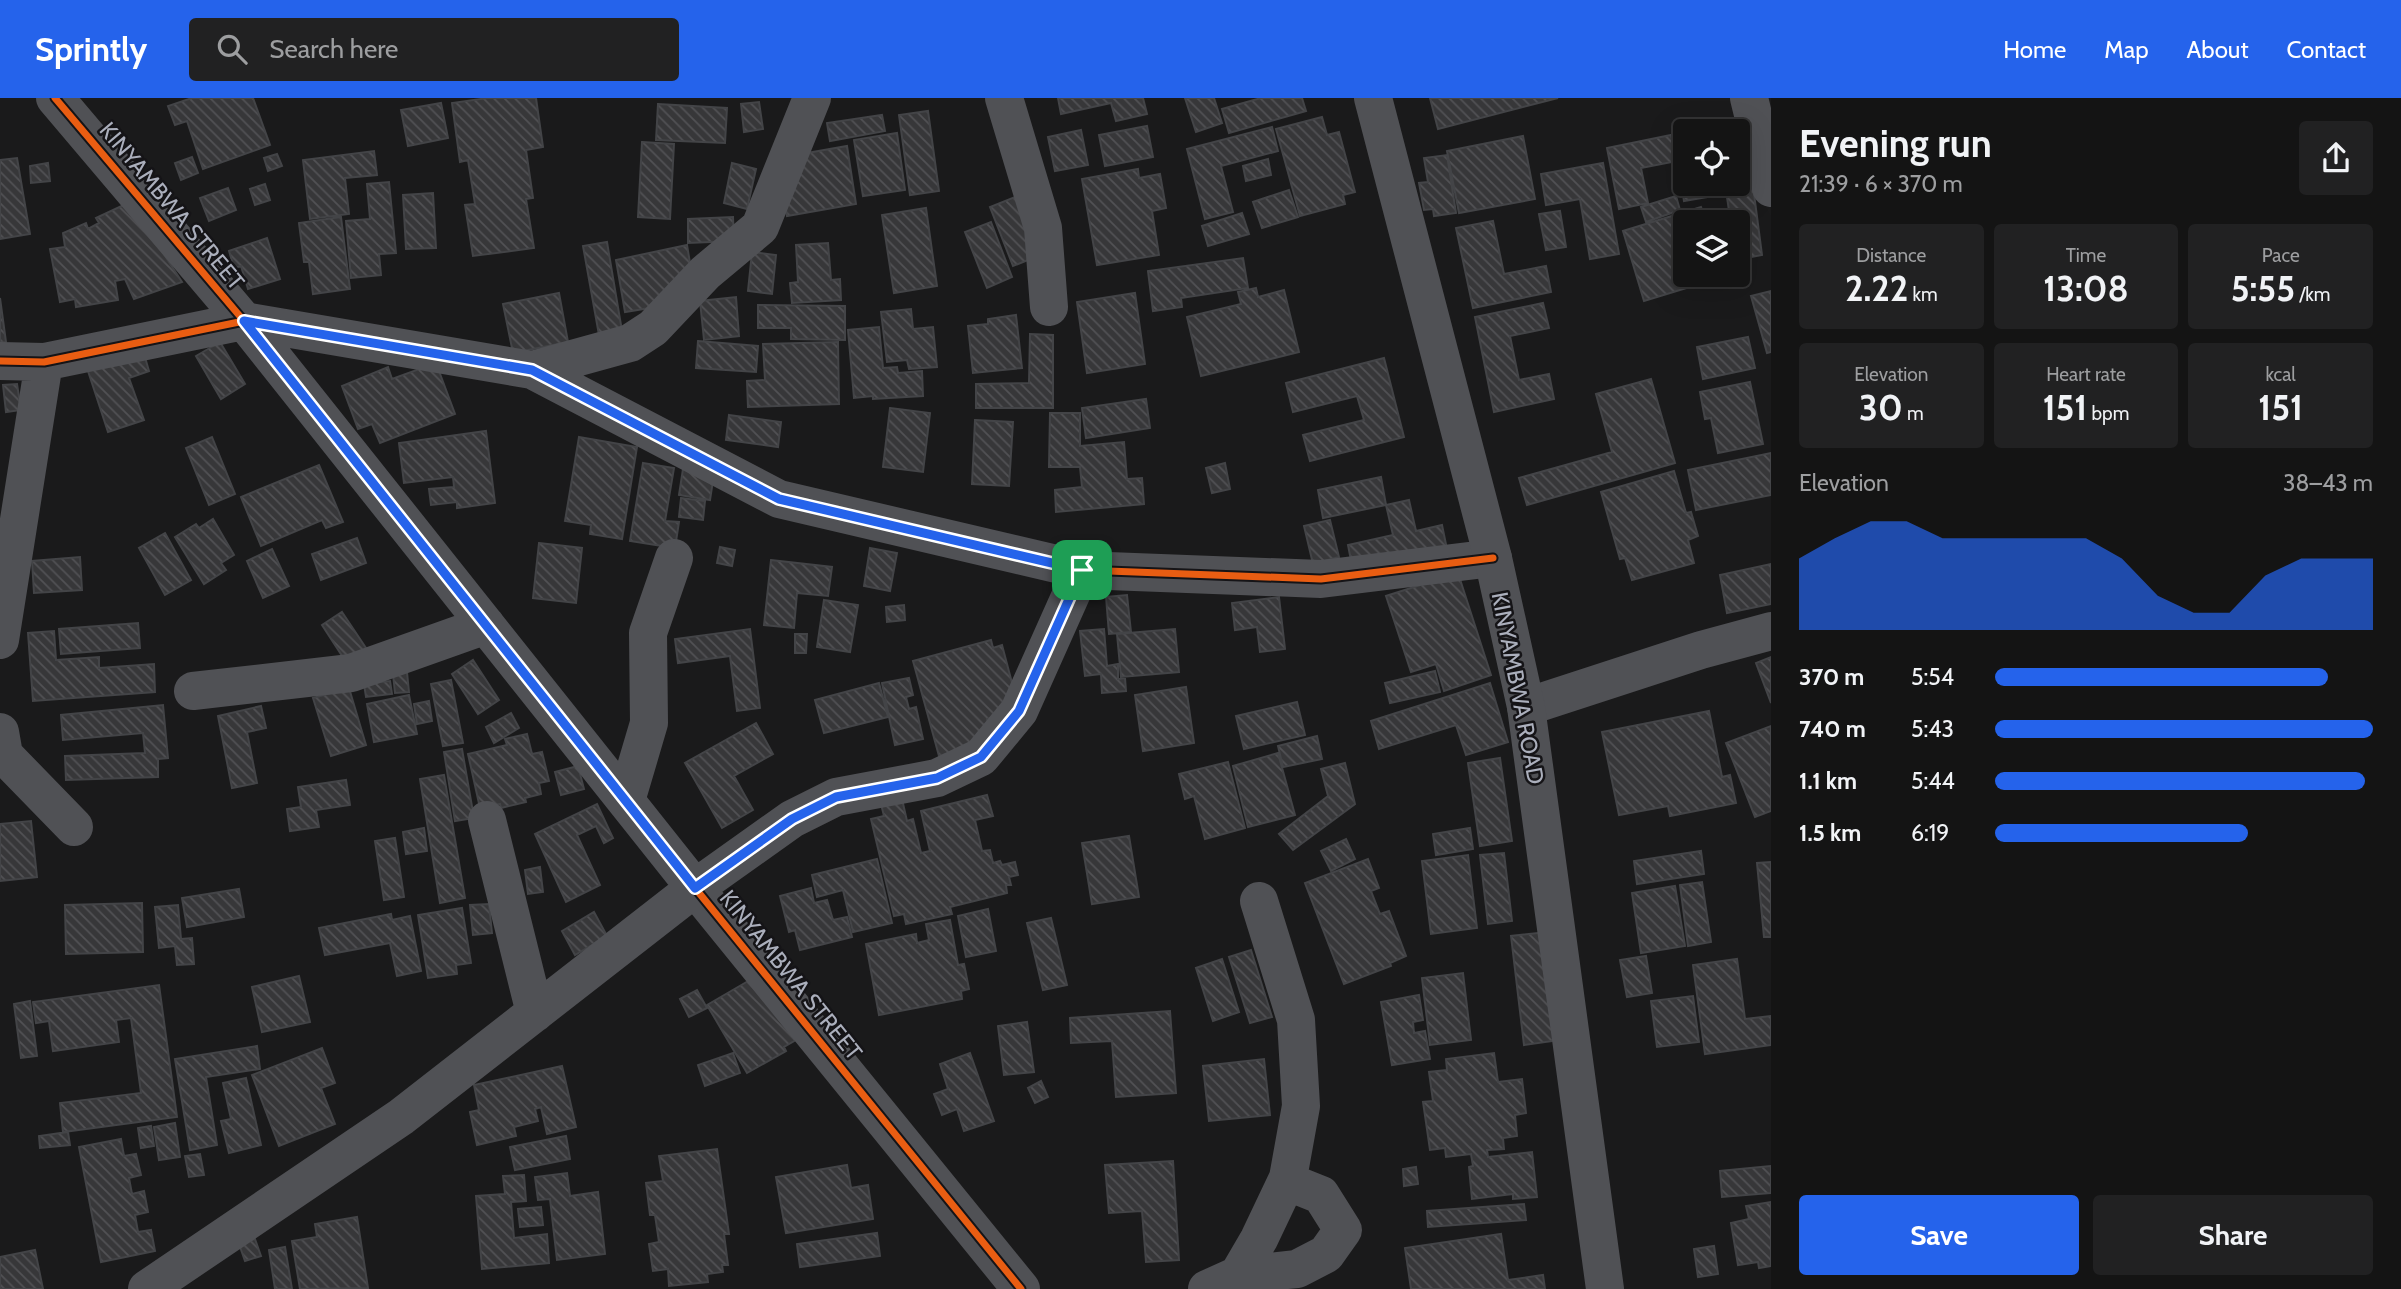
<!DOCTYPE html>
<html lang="en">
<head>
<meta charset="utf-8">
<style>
	:root { --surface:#141414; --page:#212122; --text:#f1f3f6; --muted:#9d9ea0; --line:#333334; --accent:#2563eb }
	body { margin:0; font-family:Cabin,sans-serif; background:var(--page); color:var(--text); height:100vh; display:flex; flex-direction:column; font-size:26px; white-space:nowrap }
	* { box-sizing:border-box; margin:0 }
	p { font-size:23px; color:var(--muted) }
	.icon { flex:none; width:38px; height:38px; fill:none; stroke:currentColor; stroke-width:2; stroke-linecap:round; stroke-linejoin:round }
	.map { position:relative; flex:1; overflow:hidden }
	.side { display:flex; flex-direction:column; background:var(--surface); width:630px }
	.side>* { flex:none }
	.buttons { position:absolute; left:1673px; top:21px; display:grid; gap:14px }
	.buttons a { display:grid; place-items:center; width:77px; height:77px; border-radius:7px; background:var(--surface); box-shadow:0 7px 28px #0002,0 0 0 2px var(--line); font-size:35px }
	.pin { position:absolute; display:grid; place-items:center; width:60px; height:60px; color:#fff; margin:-30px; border-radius:14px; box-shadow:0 4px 10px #0006 }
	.round { display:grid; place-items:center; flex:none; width:74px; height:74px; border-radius:7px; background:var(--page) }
	.overview { display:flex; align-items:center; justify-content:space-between; height:119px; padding:0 28px }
	h1 { font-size:38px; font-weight:700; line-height:52px }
	.metrics { display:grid; grid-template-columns:repeat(3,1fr); gap:10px; height:119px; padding:7px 28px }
	.metrics div { display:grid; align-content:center; border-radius:7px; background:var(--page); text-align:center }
	.metrics b { font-size:35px; font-weight:700 }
	.metrics small { font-size:19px; font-weight:400 }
	.metrics p { font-size:19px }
	.chart { height:196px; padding:14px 28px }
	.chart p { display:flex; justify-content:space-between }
	.chart svg { width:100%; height:126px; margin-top:7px; fill:var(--accent); opacity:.7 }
	.primary-button { display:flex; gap:14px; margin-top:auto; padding:14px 28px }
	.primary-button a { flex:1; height:80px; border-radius:7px; background:var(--accent); color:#fff; font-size:28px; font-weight:700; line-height:80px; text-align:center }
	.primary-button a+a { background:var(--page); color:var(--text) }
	ul { padding:0 28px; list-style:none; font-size:23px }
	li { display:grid; grid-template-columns:112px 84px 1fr; align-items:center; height:52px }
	li i { height:18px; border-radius:9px; background:var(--accent) }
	header { display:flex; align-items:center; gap:42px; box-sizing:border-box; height:98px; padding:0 35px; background:var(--accent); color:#fff }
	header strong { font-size:33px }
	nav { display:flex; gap:38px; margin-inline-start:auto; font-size:24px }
	.search { width:490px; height:63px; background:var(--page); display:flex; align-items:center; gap:18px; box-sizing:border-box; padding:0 24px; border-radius:7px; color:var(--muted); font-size:26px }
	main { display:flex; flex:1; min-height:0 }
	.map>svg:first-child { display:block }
	.building { fill:url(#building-back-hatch); stroke:#434447; stroke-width:2 }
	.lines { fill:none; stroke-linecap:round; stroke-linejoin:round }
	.minor { stroke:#505155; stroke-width:38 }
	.tertiary { stroke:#505155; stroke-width:38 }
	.cycleway-casing { stroke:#151417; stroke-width:11 }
	.cycleway { stroke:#e95d12; stroke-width:7 }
	.route-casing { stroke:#fff; stroke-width:14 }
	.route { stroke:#2563eb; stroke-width:9 }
	.labels { text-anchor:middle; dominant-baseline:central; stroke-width:5; stroke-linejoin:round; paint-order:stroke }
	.street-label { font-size:23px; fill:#abafbc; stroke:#151417 }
</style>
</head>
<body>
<header>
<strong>Sprintly</strong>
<div class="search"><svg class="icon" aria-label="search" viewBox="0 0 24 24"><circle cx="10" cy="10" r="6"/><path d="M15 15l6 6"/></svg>Search here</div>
<nav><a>Home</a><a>Map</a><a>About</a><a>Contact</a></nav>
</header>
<main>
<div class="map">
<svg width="1771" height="1191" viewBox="0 0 1771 1191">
	<defs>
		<pattern id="building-back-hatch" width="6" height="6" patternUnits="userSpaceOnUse" patternTransform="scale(1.75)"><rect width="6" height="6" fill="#373739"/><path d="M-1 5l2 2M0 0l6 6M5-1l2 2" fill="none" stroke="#515154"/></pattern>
	</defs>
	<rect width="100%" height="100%" fill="#1a1a1b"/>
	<path class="building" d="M192 0H253L270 47 203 71 187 23 175 27 168 8Z
		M488 0H536L543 49 526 52 533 100 526 101 534 150 473 158 465 107 475 106 468 62 460 64 452 5Z
		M1058 0H1143L1147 16 1116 23 1111 5 1061 16Z
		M1185 0H1214L1222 25 1196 34Z
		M1261 0H1302L1306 13 1229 35 1222 11Z
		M1430 0H1558L1438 31Z
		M759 4 763 31 744 34 741 6Z
		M441 5 448 40 408 48 401 12Z
		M658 6 727 10 725 45 656 42Z
		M928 13 939 93 910 97 899 17Z
		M882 17 885 33 830 43 827 25Z
		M1322 19 1327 37 1339 34 1355 94 1343 97 1345 106 1300 118 1276 31Z
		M1147 28 1153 59 1105 68 1099 37Z
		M1272 29 1278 53 1221 68 1233 114 1205 121 1187 51Z
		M1081 32 1088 67 1055 73 1048 39Z
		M897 35 905 92 863 98 854 42Z
		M1671 37 1677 63 1641 70 1648 105 1619 111 1607 50Z
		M1685 37V86H1723L1725 96 1684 103 1674 39Z
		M1523 38 1535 101 1459 115 1447 53Z
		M642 44 674 46 670 121 638 119Z
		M847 48 856 106 787 118 780 77 796 57Z
		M374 53 377 77 345 80 349 116 310 121 303 62Z
		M277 56 282 68 268 73 264 60Z
		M1447 57 1456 115 1434 118 1433 111 1424 112 1419 85 1428 84 1424 60Z
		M192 59 198 75 181 82 175 65Z
		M17 60 30 136 0 141V62Z
		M1268 61 1271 77 1246 83 1243 68Z
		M48 65 50 83 31 85 30 68Z
		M732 65 756 71 747 111 724 105Z
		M1603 65 1619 156 1590 161 1580 101 1546 107 1541 76Z
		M1138 71 1139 80 1160 76 1166 110 1152 113 1159 157 1097 167 1082 81Z
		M389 84 396 155 379 156 381 177 351 180 346 123 370 121 367 86Z
		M265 86 270 102 255 107 250 91Z
		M1753 88 1762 157 1746 160 1747 165 1738 166V124H1716L1715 115 1729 113 1726 92Z
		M228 90 236 112 209 123 200 100Z
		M1289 92 1298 119 1262 130 1253 104Z
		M433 95 436 150 406 151 403 97Z
		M1676 98 1680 112 1646 124 1641 109Z
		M1015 99 1038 158 1013 168 990 109Z
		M130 104 182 184 134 201 125 181 115 183 118 202 76 209 75 201 60 204 50 151 65 149 63 135 86 125 88 131 99 125 96 120Z
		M1701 109 1706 124H1685V177H1722L1723 179 1644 203 1623 133Z
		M926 110 937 188 894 195 882 117Z
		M1560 113 1566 149 1546 152 1539 116Z
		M1242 115 1249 136 1208 148 1202 128Z
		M341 119 350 191 313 196 309 164H304L299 125Z
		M733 119 734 143 688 145V121Z
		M1493 123 1504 176 1546 168 1551 194 1473 210 1456 130Z
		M991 124 1012 179 987 190 965 134Z
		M267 140 280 181 248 191 241 168 234 170 229 153Z
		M607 144 622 233 599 237 583 148Z
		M828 145 831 182 840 181 841 202 792 205 790 185 798 184 796 147Z
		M687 147 692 177 674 206 625 214 616 162Z
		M752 154 776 157 772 196 748 193Z
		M1243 160 1248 190 1181 200 1182 209 1153 213 1148 173Z
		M1256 190 1258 199 1284 192 1299 254 1201 278 1187 219 1241 206 1238 194Z
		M1771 193V254L1767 255 1751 198Z
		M559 195 568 244 513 255 503 206Z
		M1135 195 1145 266 1087 275 1077 204Z
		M736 199 739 238 704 242 700 203Z
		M0 200 6 244 0 245Z
		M1543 205 1549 230 1510 238 1519 282 1549 276 1554 301 1494 314 1475 219Z
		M758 207 845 208V242L791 241V230H758Z
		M911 211 913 231 933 229 937 269 909 271 907 262 887 264 881 214Z
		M1016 217 1022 270 973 275 968 228 988 226V221Z
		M879 229 883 270 897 269 898 275 922 273 923 298 873 301V298L854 300 848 232Z
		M1030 236 1053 237V310H976V286L1029 285Z
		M1748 239 1755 270 1703 281 1697 249Z
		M698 243 758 248 756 274 696 270Z
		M220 244 245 286 221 301 196 258Z
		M838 244 839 306 748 309 747 283 765 282 763 246Z
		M142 249 149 273 129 280 144 322 108 334 86 267Z
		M1384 260 1404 339 1310 363 1303 337 1364 322 1357 298 1293 314 1286 285Z
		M436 265 455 316 380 345 372 326 358 331 342 288 388 269 392 281Z
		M1651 281 1675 365 1527 407 1519 380 1612 354 1596 296Z
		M1750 284 1763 346 1718 355 1711 320 1705 321 1700 294Z
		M17 286 21 312 6 314 3 287Z
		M1146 301 1150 330 1086 340 1082 310Z
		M890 310 930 315 923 374 883 369Z
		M1050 315H1080V348L1124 344 1127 381 1142 380 1144 406 1056 414 1055 392 1082 389 1080 369H1049Z
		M729 317 781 324 778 349 726 342Z
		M975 322 1013 324 1009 388 972 386Z
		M486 333 495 405 457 410V404L431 407 429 391 454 389 453 379 404 385 399 345Z
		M212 339 235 396 209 407 186 350Z
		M579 339 637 349 622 441 590 436 591 427 565 423Z
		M1771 355V397L1696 412 1688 372Z
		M643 365 674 370 665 423 679 424 675 450 630 443Z
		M1225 365 1230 391 1212 395 1206 370Z
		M319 367 343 424 326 430 322 422 261 448 241 399Z
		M683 371 714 376 710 402 679 397Z
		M1674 373 1686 415 1691 414 1698 438 1688 442 1694 465 1632 482 1625 460 1620 461 1601 394Z
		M1381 379 1386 407 1323 420 1318 392Z
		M681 400 705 403 703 422 679 419Z
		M1409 402 1416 433 1442 427 1449 461 1353 473 1348 447 1393 437 1386 407Z
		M213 421 234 457 221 465 226 472 204 486 175 439 196 426 199 430Z
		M1330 422 1339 459 1313 466 1304 428Z
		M165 435 191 482 165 497 139 450Z
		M357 440 366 465 321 482 312 456Z
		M539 445 582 450 576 505 533 500Z
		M720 449 735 452 732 468 717 465Z
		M870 450 897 455 890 493 864 488Z
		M272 451 289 488 263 500 247 463Z
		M80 459 82 492 34 495 32 463Z
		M771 462 832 469 828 498 797 495 794 530 764 527Z
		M1771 466V506L1727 515 1720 477Z
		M1458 475 1491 577 1444 593 1436 566 1411 574 1386 498Z
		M1127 497 1131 534 1109 536 1106 499Z
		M1279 499 1285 551 1260 554 1257 529 1235 532 1232 505Z
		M824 502 858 507 850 554 817 549Z
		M904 507 905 522 887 524 886 509Z
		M342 514 370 556 350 570 322 527Z
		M138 525 140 550 61 556 59 531Z
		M750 531 760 610 737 613 730 558 678 565 675 541Z
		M1104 531 1107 568 1118 566V581L1125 580 1126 593 1102 595 1101 576 1085 578 1080 533Z
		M1175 531 1179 574 1121 579 1117 536Z
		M54 533 56 562 99 559V570L154 566 155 594 33 603 28 535Z
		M795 536H807L806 555H795Z
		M991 542 993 550 1002 547 1016 600 1009 616 987 621 993 643 939 658 913 563Z
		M1771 559V605L1756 565Z
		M473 562 499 602 478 616 452 576Z
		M1435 573 1440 594 1390 605 1385 585Z
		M407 574 409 594 395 595 393 576Z
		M909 580 913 597 906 599 909 611 916 609 923 641 895 647 882 585Z
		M451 582 463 645 443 648 431 586Z
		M390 583 392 596 366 599 364 586Z
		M879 585 888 619 824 635 815 602Z
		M1490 585 1508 644 1466 657 1456 627 1379 651 1371 623Z
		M1186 589 1194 645 1143 653 1135 597Z
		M349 590 366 647 331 658 313 600Z
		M409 597 417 636 374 644 367 606Z
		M429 603 432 623 417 626 414 606Z
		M1297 604 1305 637 1244 651 1236 618Z
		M163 607 168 660 158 661V679L66 682 65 658 145 655 143 635 63 642 61 617Z
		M261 608 266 630 247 634 257 685 232 690 218 618Z
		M1709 613 1722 679 1730 677 1736 705 1670 718 1668 708 1619 717 1602 634Z
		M511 615 519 630 494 645 486 629Z
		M756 625 773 656 734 678 753 712 722 730 685 665Z
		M1771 628V713L1755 719 1726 645Z
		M527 636 532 656 542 654 549 683 539 685 541 696 525 700 526 704 501 710 500 706 480 710 468 656 507 647 505 641Z
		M1317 638 1322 661 1283 669 1278 648Z
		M462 651 474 720 455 723 444 654Z
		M1278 655 1295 717 1248 729 1233 668Z
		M1500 660 1512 743 1480 748 1468 665Z
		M1228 664 1245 730 1205 741 1194 698 1185 701 1179 676Z
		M1345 665 1355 706 1293 752 1279 736 1328 698 1321 671Z
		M578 668 584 691 561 697 555 674Z
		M444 677 465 800 440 805 420 681Z
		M346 682 350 707 316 712 319 729 290 733 287 711 301 709 298 689Z
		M987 697 993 718 975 722 982 753 990 752 993 765 1000 763 1002 767 1015 764 1018 777 1009 779 1011 787H1006L1007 795 950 809 952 816 906 826 904 816 894 818 871 721 884 718 881 706 902 701 907 723 913 721 921 755 930 753 921 713Z
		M597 706 613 740 604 745 596 728 577 737 600 787 566 804 535 736Z
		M31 723 37 779 0 783V726Z
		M424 730 427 753 406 756 403 734Z
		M1470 730 1473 751 1436 757 1433 736Z
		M1129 738 1139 799 1092 806 1082 745Z
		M395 740 404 799 384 802 375 743Z
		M1346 741 1355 761 1331 773 1321 753Z
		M1701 753 1704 776 1637 786 1634 763Z
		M1504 755 1512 823 1488 826 1480 757Z
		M1468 757 1477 830 1431 836 1422 763Z
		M877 761 892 825 853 834 843 792 817 799 812 777Z
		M1368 761 1379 790 1371 793 1380 816 1389 813 1406 858 1390 865 1391 868 1344 886 1305 785Z
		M1771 764V839H1764L1757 765Z
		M540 769 543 794 528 796 525 772Z
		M1702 784 1711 844 1688 848 1680 787Z
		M1675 788 1685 848 1641 855 1632 795Z
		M811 790 814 805 827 802 833 822 847 819 852 839 800 852 795 832 789 834 780 798Z
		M239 791 244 819 187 829 182 800Z
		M142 805 143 854 66 856 65 807Z
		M489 806 492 835 473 837 470 807Z
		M178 807 181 841 192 840 194 866 177 867 175 848 159 850 155 809Z
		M462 810 471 865 456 867 457 876 428 880 418 817Z
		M988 811 996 853 966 859 958 818Z
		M594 814 607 838 575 857 562 833Z
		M391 816 392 822 410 818 421 873 397 878 390 845 325 857 319 830Z
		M1051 820 1067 887 1043 892 1027 825Z
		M950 822 958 867 964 866 969 891 961 893 962 901 879 917 866 846 916 836 917 845 929 842 926 826Z
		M1547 834 1560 942 1524 947 1511 838Z
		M1251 852 1272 919 1250 925 1229 859Z
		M1646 858 1652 895 1627 899 1620 862Z
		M1222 861 1239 914 1213 923 1196 870Z
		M1737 861 1745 921 1771 918V947L1705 956 1693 867Z
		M1463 875 1471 942 1430 947 1422 880Z
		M299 878 310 924 262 934 252 889Z
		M750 882 796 942 784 949 786 953 747 975 707 907Z
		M159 887 177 1019 63 1034 60 1005 141 995 131 920 116 922 119 944 53 953 49 923 36 925 33 904Z
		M697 892 707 910 689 919 680 901Z
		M1419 897 1423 922 1413 924 1414 935 1425 933 1430 961 1392 967 1381 904Z
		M1693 898 1699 944 1657 949 1651 903Z
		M30 903 37 958 21 960 14 906Z
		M1170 913 1176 995 1116 999 1112 943 1071 945 1070 920Z
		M1027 924 1034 974 1004 977 998 928Z
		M257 948 260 971 206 979 217 1047 190 1052 175 961Z
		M322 950 335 985 321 990 335 1026 279 1048 252 977Z
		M733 955 740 975 705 988 698 967Z
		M970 955 994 1023 964 1033 957 1011 942 1017 934 996 948 991 940 966Z
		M1494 955 1498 984 1522 981 1526 1015 1515 1017 1517 1038 1503 1040 1504 1051 1487 1052 1488 1059 1532 1054 1537 1099 1513 1101V1096L1472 1101 1469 1069 1473 1068 1471 1056 1446 1059 1445 1050 1430 1052 1423 1004 1433 1003 1429 974 1447 972 1446 961Z
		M1264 961 1270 1017 1209 1023 1203 968Z
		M562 968 576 1029 547 1036 541 1009 535 1011 538 1023 514 1029 516 1038 477 1047 470 1014 479 1012 474 987Z
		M246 980 261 1047 229 1055 221 1023 231 1021 223 985Z
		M1041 983 1048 999 1035 1005 1028 990Z
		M175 1025 180 1059 159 1062 154 1029Z
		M151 1028 154 1048 141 1050 138 1030Z
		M68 1034 70 1047 40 1050 39 1038Z
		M566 1038 570 1061 515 1072 510 1049Z
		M121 1041 124 1058 136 1056 141 1077 129 1080 132 1096 144 1093 148 1114 135 1117 138 1134 151 1132 155 1153 101 1164 79 1049Z
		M717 1051 729 1136H724L728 1167H722L723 1174 707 1176 708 1184 669 1188 668 1171 653 1173 649 1146 659 1144 655 1117H650L646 1085 663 1083 659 1058Z
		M200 1056 204 1077 189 1079 185 1058Z
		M1173 1063 1179 1162 1146 1164 1142 1113 1109 1115 1105 1067Z
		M847 1067 851 1090 868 1087 873 1121 786 1135 776 1079Z
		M1771 1068V1095L1722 1099 1720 1073Z
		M1416 1069 1418 1086 1404 1088 1403 1071Z
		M567 1075 570 1098 598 1094 605 1156 557 1162 550 1101 538 1102 535 1079Z
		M524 1077 526 1103 511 1104 514 1140 547 1136 549 1165 482 1171 476 1098 505 1096 503 1078Z
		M1771 1104V1168L1759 1170 1758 1164 1738 1167 1731 1125 1749 1121 1746 1108Z
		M1524 1106 1526 1122 1428 1129 1427 1113Z
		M541 1109 543 1127 520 1129 518 1111Z
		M357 1119 368 1190 300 1191 292 1143 317 1139 315 1126Z
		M877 1135 880 1158 800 1169 797 1146Z
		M1501 1136 1508 1182 1543 1177 1545 1191H1411L1405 1150Z
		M255 1141 261 1158 245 1163 239 1146Z
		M1714 1148 1718 1176 1698 1179 1694 1151Z
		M285 1149 292 1191H275L269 1152Z
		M35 1152 43 1191H0V1159Z"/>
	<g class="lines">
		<path class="minor" d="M55 0 244 223 695 790 1021 1191
			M1004 0 1043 130 1049 209
			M1749 0 1771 90
			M0 263 44 264 244 223 532 272 779 401 1082 472 1321 481 1493 460
			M532 272 630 245 653 230 705 175 760 129 812 0
			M0 542 44 264
			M193 593 351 575 486 527
			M1526 609 1701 552 1771 533
			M0 634 4 657 74 729
			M626 703 649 625 648 535 674 460
			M487 722 535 915
			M1238 1177 1297 1171 1326 1156 1343 1132 1321 1097 1296 1087 1288 1080
			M147 1191 401 1019 695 790 792 721 836 699 937 680 981 659 1019 613 1082 472
			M1207 1191 1238 1177 1259 1141 1288 1080 1301 1008 1296 922 1259 803"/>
		<path class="tertiary" d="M1373 0 1493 460 1526 609 1605 1191"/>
		<defs>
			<path id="cycleway" d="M55 0 244 223 695 790 1021 1191
				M0 263 44 264 244 223 532 272 779 401 1082 472 1321 481 1493 460"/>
		</defs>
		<use href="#cycleway" class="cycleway-casing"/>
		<use href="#cycleway" class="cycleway"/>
	</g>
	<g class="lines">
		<defs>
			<path id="route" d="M244 223 532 272 779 401 1082 472 1019 613 981 659 937 680 836 699 792 721 695 790Z"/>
		</defs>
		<use href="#route" class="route-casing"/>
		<use href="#route" class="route"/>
	</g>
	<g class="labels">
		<g class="street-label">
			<text transform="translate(172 108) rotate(50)">KINYAMBWA STREET</text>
			<text transform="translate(1518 590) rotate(79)">KINYAMBWA ROAD</text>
			<text transform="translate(791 877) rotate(51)">KINYAMBWA STREET</text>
		</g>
	</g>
</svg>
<div class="buttons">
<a><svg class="icon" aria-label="locate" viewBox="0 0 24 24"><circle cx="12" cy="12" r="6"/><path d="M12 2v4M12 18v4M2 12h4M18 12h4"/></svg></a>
<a><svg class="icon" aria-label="layers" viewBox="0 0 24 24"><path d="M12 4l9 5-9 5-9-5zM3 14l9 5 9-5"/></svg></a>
</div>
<div class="pin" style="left:1082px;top:472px;background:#1e9e55"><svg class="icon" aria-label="arrive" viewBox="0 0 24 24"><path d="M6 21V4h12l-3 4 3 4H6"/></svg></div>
</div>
<section class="side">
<div class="overview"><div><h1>Evening run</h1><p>21:39 · 6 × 370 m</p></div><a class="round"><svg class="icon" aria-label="share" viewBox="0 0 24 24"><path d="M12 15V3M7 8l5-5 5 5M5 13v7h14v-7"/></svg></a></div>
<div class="metrics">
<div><p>Distance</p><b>2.22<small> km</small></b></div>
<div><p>Time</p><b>13:08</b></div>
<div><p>Pace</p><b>5:55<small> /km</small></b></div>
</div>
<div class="metrics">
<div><p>Elevation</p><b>30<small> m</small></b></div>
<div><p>Heart rate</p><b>151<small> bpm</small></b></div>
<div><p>kcal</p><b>151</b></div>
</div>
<div class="chart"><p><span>Elevation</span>38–43 m</p>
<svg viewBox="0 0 160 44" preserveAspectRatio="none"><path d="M0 44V19L10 12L20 6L30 6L40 12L50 12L60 12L70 12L80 12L90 19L100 32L110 38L120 38L130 25L140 19L150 19L160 19V44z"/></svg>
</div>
<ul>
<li><b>370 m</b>5:54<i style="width:88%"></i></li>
<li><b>740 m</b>5:43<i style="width:100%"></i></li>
<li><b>1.1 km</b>5:44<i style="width:98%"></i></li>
<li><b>1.5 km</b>6:19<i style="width:67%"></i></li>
</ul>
<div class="primary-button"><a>Save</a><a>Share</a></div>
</section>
</main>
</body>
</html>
